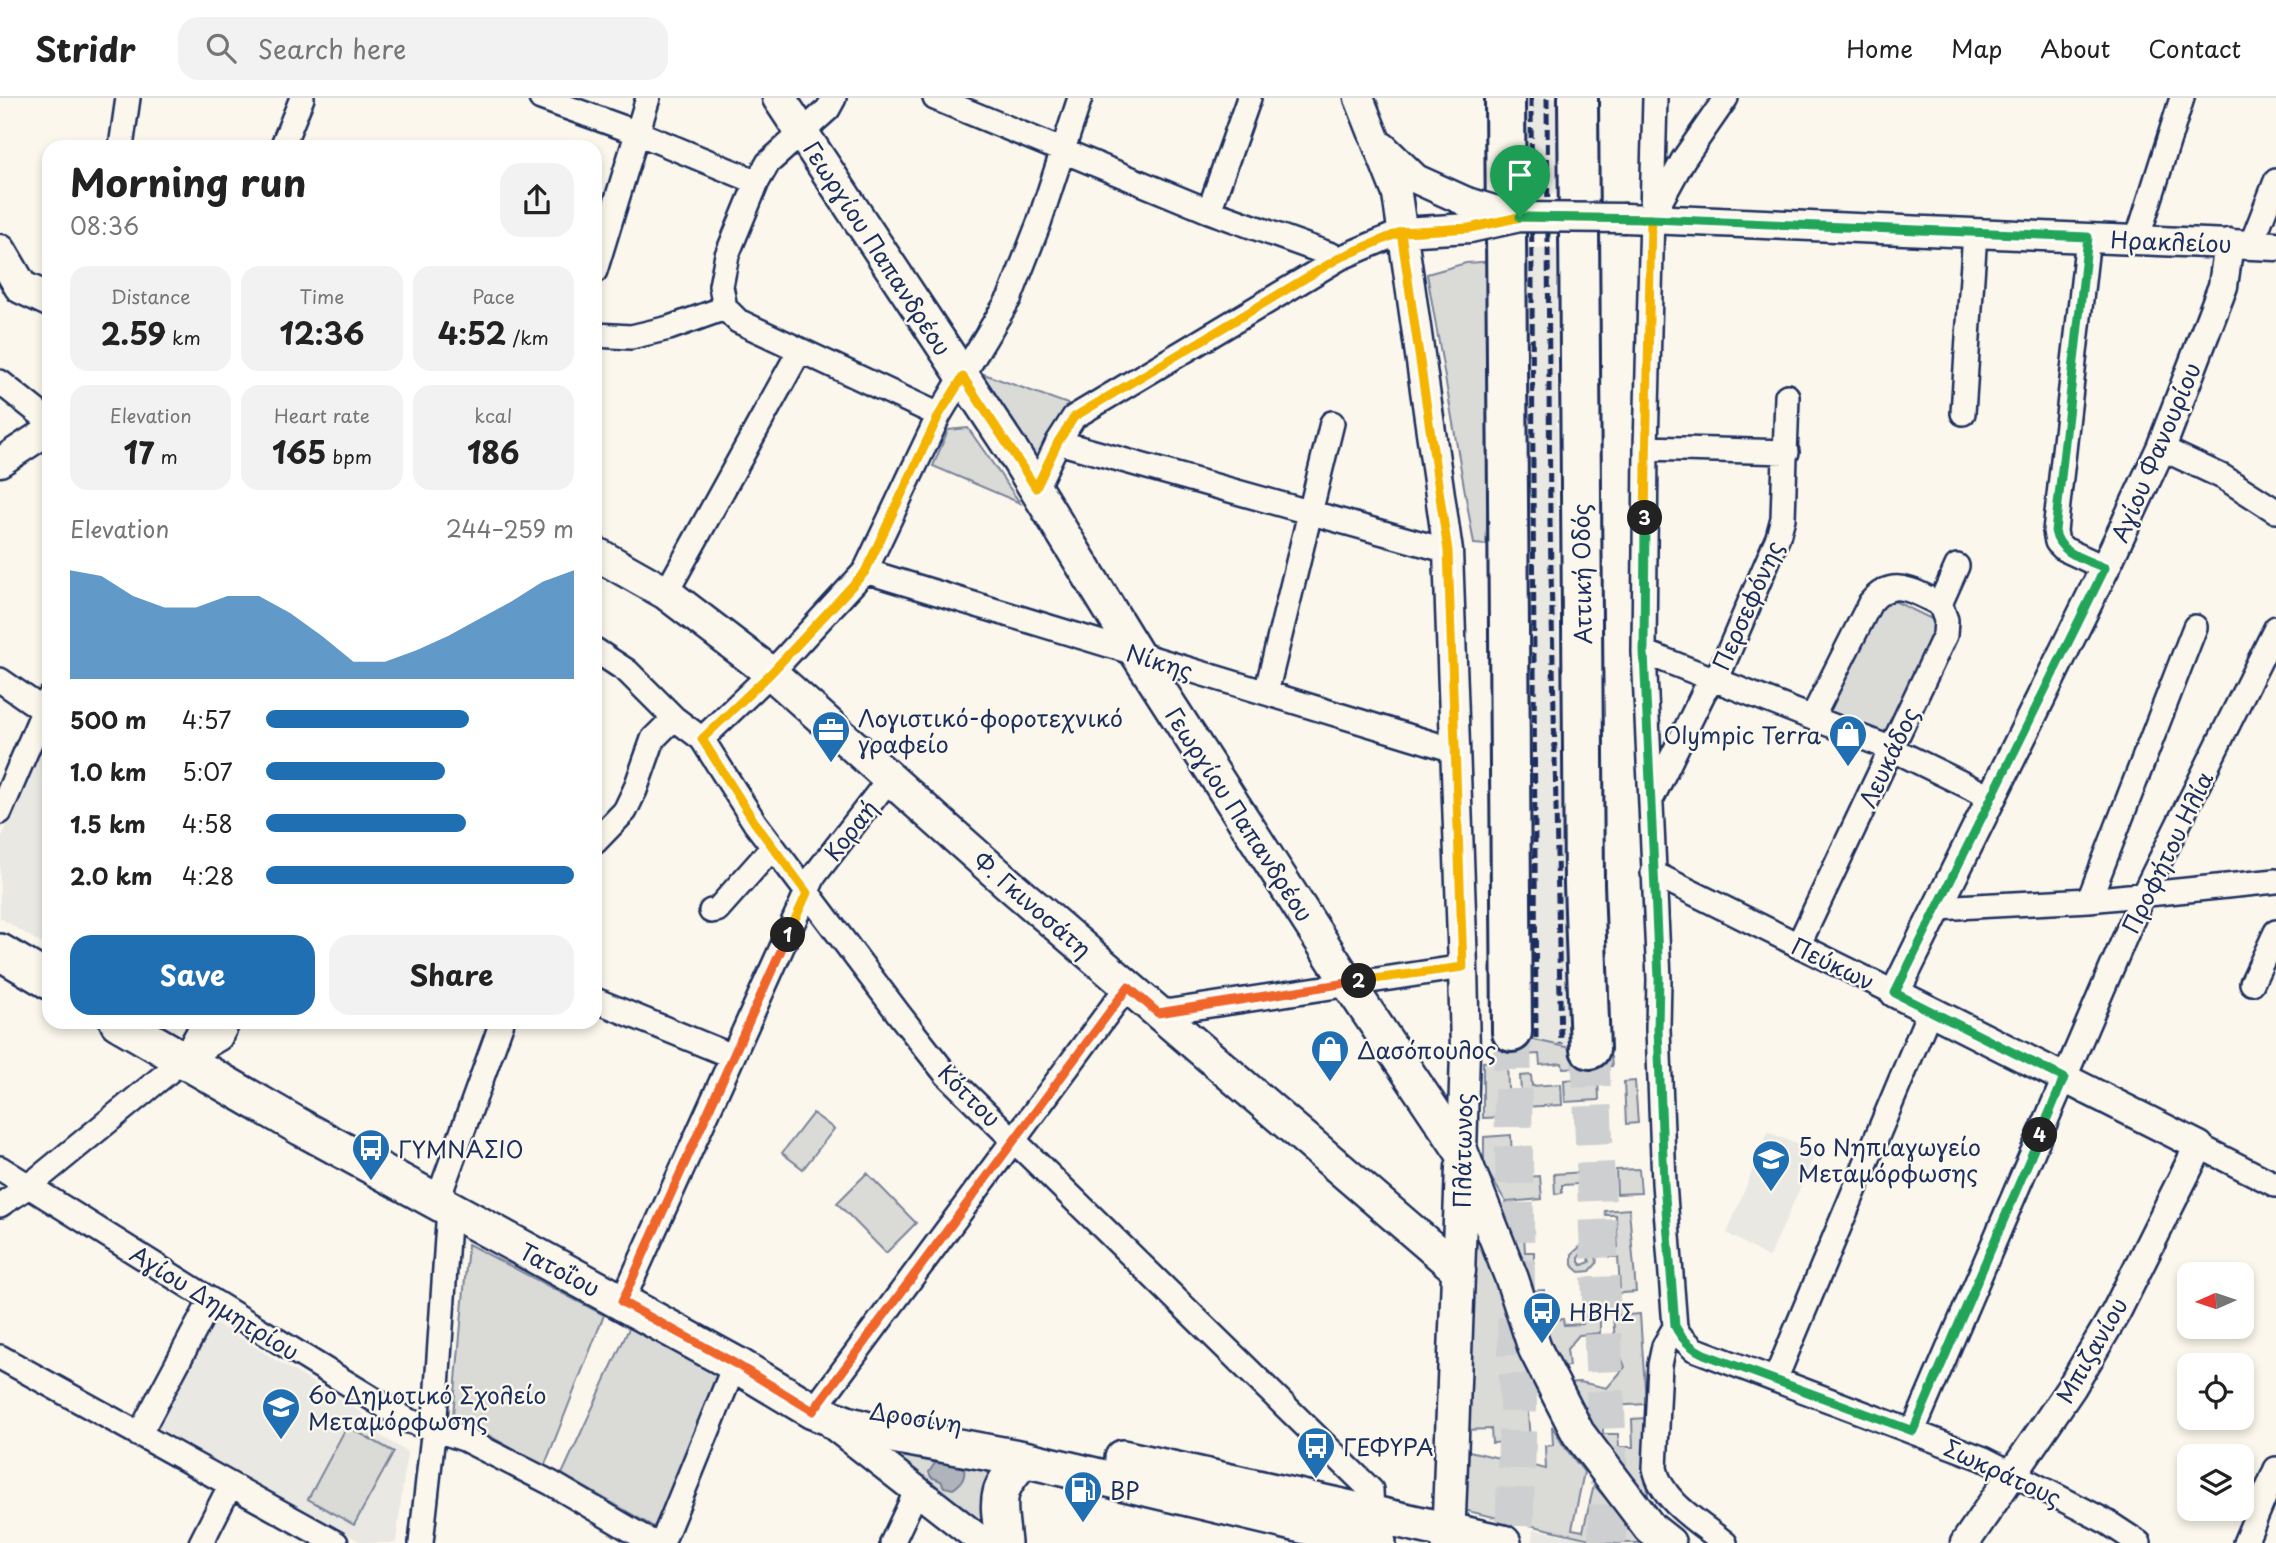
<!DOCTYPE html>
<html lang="en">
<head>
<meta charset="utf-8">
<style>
	:root { --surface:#fff; --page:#f2f2f2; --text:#222; --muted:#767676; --line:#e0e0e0; --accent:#1f6fb2 }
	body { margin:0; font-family:"Playpen Sans",sans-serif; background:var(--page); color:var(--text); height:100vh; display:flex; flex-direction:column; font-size:26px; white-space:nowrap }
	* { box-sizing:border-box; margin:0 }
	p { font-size:23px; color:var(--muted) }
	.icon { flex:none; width:38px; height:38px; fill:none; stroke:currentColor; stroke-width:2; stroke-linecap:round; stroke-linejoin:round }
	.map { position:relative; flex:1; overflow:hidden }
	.side { position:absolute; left:42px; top:42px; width:560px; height:889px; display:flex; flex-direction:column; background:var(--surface); border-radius:21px; box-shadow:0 4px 10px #0003 }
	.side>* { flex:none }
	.needle { width:46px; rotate:267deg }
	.fabs { position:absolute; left:2177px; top:1164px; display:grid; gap:14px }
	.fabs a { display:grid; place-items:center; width:77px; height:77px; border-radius:14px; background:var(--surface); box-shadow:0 4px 10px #0003; font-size:35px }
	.pin { position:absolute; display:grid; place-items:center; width:60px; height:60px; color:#fff; margin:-72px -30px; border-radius:50% 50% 50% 0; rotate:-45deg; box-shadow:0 0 7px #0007 }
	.pin .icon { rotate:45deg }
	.km { position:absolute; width:35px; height:35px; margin:-18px; border-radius:50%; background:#222; color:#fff; font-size:19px; line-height:35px; text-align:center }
	.round { display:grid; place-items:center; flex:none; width:74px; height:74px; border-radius:21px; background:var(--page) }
	.headline { display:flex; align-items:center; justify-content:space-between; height:119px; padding:0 28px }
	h1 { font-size:38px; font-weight:700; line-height:52px }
	.metrics { display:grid; grid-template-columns:repeat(3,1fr); gap:10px; height:119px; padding:7px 28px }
	.metrics div { display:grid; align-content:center; border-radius:18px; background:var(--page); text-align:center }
	.metrics b { font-size:30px; font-weight:700 }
	.metrics small { font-size:19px; font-weight:400 }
	.metrics p { font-size:19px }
	.chart { height:196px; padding:14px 28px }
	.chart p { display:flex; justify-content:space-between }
	.chart svg { width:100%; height:126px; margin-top:7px; fill:var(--accent); opacity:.7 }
	.cta { display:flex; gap:14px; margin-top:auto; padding:14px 28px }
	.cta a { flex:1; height:80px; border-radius:21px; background:var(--accent); color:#fff; font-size:28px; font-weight:700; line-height:80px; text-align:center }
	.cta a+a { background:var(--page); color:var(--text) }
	ul { padding:0 28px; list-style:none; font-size:23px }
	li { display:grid; grid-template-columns:112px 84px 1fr; align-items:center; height:52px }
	li i { height:18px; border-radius:9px; background:var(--accent) }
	header { display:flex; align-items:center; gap:42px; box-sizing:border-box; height:98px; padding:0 35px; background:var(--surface); border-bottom:2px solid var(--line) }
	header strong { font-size:33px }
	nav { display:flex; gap:38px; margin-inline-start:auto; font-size:24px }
	.search { width:490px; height:63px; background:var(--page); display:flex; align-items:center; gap:18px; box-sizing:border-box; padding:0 24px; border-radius:21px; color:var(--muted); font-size:26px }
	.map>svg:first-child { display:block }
	.built { fill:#eae8e2 }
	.green { fill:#dadad7; stroke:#7a849a; stroke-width:2 }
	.water { fill:#afb3bb; stroke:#747e96; stroke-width:2 }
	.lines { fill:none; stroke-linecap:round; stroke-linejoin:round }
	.motorway-tunnel { stroke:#cecfd0; stroke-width:38; stroke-dasharray:38 19; stroke-linecap:butt }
	.minor-casing { stroke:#1b2f5e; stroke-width:28 }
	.tertiary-casing { stroke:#1b2f5e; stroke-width:33 }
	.secondary-casing { stroke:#1b2f5e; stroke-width:37 }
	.primary-casing { stroke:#1b2f5e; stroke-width:40 }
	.motorway-casing { stroke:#1b2f5e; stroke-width:44 }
	.minor { stroke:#fbf7ec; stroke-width:23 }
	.tertiary { stroke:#fbf7ec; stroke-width:28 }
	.secondary { stroke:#fbf7ec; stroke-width:32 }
	.primary { stroke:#fbf7ec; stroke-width:35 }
	.motorway { stroke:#fbf7ec; stroke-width:38 }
	.rail { stroke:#1b2f5e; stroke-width:5; stroke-dasharray:10 5; stroke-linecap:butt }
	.tertiary-bridge-casing { stroke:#1b2f5e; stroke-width:33; stroke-linecap:butt }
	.tertiary-bridge { stroke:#fbf7ec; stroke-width:28 }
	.split-1-casing { stroke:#fff; stroke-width:14 }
	.split-2-casing { stroke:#fff; stroke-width:14 }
	.split-3-casing { stroke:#fff; stroke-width:14 }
	.split-4-casing { stroke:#fff; stroke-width:14 }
	.split-5-casing { stroke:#fff; stroke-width:14 }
	.split-1 { stroke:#f5b400; stroke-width:9 }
	.split-2 { stroke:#f0652b; stroke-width:9 }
	.split-3 { stroke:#f5b400; stroke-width:9 }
	.split-4 { stroke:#22a559; stroke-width:9 }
	.split-5 { stroke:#22a559; stroke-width:9 }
	.labels { text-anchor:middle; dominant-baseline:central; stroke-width:5; stroke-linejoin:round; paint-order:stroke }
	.street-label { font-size:23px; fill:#1b2f5e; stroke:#fbf7ec }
	.poi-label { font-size:23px; fill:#1b2f5e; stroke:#fbf7ec; text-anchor:start }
</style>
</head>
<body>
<header>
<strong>Stridr</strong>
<div class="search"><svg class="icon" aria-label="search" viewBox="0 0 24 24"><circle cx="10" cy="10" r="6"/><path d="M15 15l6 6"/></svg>Search here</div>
<nav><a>Home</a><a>Map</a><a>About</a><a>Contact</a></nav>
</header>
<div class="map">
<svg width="2276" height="1445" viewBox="0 0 2276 1445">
	<rect width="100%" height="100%" fill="#fbf7ec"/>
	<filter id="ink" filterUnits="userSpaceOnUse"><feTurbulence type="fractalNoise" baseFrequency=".0143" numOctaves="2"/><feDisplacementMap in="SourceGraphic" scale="14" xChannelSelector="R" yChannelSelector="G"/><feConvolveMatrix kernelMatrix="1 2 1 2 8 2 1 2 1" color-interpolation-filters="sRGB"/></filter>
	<g filter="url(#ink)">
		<path class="built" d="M1520 0H1558L1556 96 1519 95Z
			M1519 150 1556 151 1558 519 1567 949 1526 940Z
			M49 634V850L0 820V743Z
			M1768 1034 1816 1054 1769 1160 1727 1135Z
			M216 1225 364 1316 360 1325 407 1354 396 1445H363L153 1332 211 1226Z
			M1533 1431 1582 1440 1581 1445H1532Z"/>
		<path class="green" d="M1496 163 1492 335 1486 447 1474 446 1427 176 1466 165Z
			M981 275 1068 306 1038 365Z
			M968 330 1020 405 933 368 948 332Z
			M1884 498 1940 525 1886 640 1830 614Z
			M1494 933 1611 959 1612 968 1563 970 1562 965 1540 967 1539 956 1508 958 1507 947H1493Z
			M1507 962 1509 1019 1483 1020V964Z
			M1531 977 1532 988 1561 986 1562 1007 1522 1009 1520 978Z
			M1598 980 1599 1002 1565 1004 1564 982Z
			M1635 983 1638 1025 1626 1026 1624 984Z
			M813 1015 834 1031 803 1071 782 1055Z
			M1511 1037 1512 1067H1523L1524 1079 1540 1078 1542 1101 1506 1104 1484 1068V1039Z
			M1639 1071 1641 1095 1617 1096 1616 1072Z
			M1603 1073 1604 1093 1597 1094 1596 1085 1562 1087V1095L1555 1096 1554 1076Z
			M867 1075 916 1125 886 1155 837 1105Z
			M1629 1111 1636 1194 1610 1196 1609 1191 1620 1190 1618 1159H1609L1608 1150 1618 1149 1616 1117H1606L1605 1113Z
			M1532 1114 1533 1120H1523L1525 1154H1534V1164H1529L1530 1193 1544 1192 1545 1202 1533 1203 1502 1116Z
			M1475 1127 1488 1156 1531 1284 1515 1286V1302H1527L1530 1343 1492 1345 1491 1331 1465 1332Z
			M468 1146 604 1217 544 1369 453 1317Z
			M1581 1148V1155L1579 1159V1164L1582 1167 1590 1164 1585 1149 1596 1156 1597 1165 1590 1173 1580 1174 1572 1167V1156Z
			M1640 1216 1646 1306 1574 1310 1562 1285 1580 1284 1607 1290 1625 1269 1615 1243 1613 1218Z
			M1600 1218V1235L1579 1237 1567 1251 1569 1268 1555 1269 1539 1222 1563 1221 1564 1227 1583 1226V1219Z
			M630 1228 725 1276 654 1429 562 1376Z
			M1603 1320V1336H1618L1619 1349H1633L1632 1321 1646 1320 1648 1405 1581 1321Z
			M347 1328 394 1354 354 1427 308 1401Z
			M1552 1328 1563 1347 1584 1374 1572 1431 1583 1433 1594 1387 1646 1445H1608L1463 1412 1465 1352 1546 1371 1545 1348 1553 1347Z
			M877 1348 997 1369C979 1395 979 1402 989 1432Z"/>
		<path class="water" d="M935 1365 950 1366 964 1370C966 1380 961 1386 953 1391L944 1389 941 1383 931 1379 929 1374Z"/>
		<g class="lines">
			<path class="motorway-tunnel" d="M1512 934 1518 1309 1514 1445
				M1590 951 1609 1380 1607 1445"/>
			<defs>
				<path id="minor" d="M541 0 638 35 757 84
					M935 0 1209 113 1340 160
					M1655 0 1646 350 1644 554 1659 881 1658 931 1664 1085 1675 1229 1664 1248 1660 1267 1655 1370C1661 1403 1700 1425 1725 1445
					M121 49 128 0
					M282 49 302 0
					M1209 113 1249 0
					M1654 115 1683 62 1726 0
					M2088 139 2055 433 2057 444 2064 451 2105 470
					M2137 142 2182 0
					M2251 147 2276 83
					M595 173 648 0
					M725 210 721 188 727 157 757 84 768 65 828 11 834 0
					M725 210 738 223 939 317
					M595 237 631 239 669 230 725 210
					M0 284 49 323
					M1963 315 1975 135
					M1058 344 1448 453
					M1646 350 1787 354
					M2161 350 2223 379 2276 413
					M1036 390 1058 344 1074 319 1340 160 1401 134
					M865 473 1454 652
					M666 495 800 252
					M595 552 627 573 674 620 702 641 755 725 898 915 946 976 1371 1392 1372 1416
					M1644 554 1892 651 1992 700
					M0 582 49 616
					M1266 595 1332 325
					M1813 618 1870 505C1893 477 1914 494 1940 506
					M702 641 771 575 865 473 939 317 1010 199 1039 125 1080 0
					M1653 698 1704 594 1722 569 1778 439 1783 420 1787 298
					M0 714 49 600
					M595 744 625 713 635 692 653 641 674 620
					M1653 775 1895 895
					M2089 802 2195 529
					M1937 810 2089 802 2276 783
					M711 813 717 812 773 749
					M1798 848 1945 537 1946 522 1940 506 1957 468
					M2252 885 2276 834
					M595 902 732 958
					M1158 915 1463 869
					M183 962 204 924
					M2199 1048 2276 1087
					M0 1070 211 1202 409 1323 464 1341 551 1385 653 1445
					M437 1104 502 924
					M0 1107 29 1088 183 962 220 940 228 924
					M622 1204 814 778 889 681
					M1675 1229 1680 1238 1694 1251 1984 1361 2107 1424 2139 1445
					M0 1259 336 1445
					M1775 1282 1930 912
					M813 1313 1127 889
					M1913 1333 2143 797 2276 530
					M139 1337 211 1202
					M201 1445 230 1388
					M421 1445 435 1319 449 1110
					M662 1445 735 1266
					M892 1445 916 1394
					M2245 1445 2276 1371"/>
				<path id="tertiary" d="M1359 0 1397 96 1448 453 1463 869 1465 953 1462 1055
					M1383 49 1416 81 1467 104
					M1625 120 2276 148
					M1401 134 1470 130
					M0 364 49 332
					M833 1327 984 1445
					M1965 1445 2071 1290 2116 1214 2199 1048 1895 895 2105 470 2161 350 2223 188 2229 145"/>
				<path id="secondary" d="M779 0 1013 354 1137 556 1348 885 1462 1055 1512 1181 1535 1251 1578 1335 1650 1430 1669 1445
					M0 153 21 189 49 202
					M595 455 666 495 771 575 1011 788 1459 1173
					M1448 1445 1462 1069"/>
				<path id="primary" d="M0 854 49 883
					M118 924 302 1030 735 1266 813 1313 847 1326 876 1334 1024 1361 1378 1445
					M1123 1360 1503 1445
					M1003 1445C999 1402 992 1395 1024 1361"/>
				<path id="motorway" d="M1505 0 1512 934
					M1578 0 1584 786 1590 951"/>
			</defs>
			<use href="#minor" class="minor-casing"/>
			<use href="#tertiary" class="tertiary-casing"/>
			<use href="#secondary" class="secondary-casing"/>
			<use href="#primary" class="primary-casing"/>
			<use href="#motorway" class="motorway-casing"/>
			<use href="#minor" class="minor"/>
			<use href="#tertiary" class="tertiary"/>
			<use href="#secondary" class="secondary"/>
			<use href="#primary" class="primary"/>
			<use href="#motorway" class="motorway"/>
			<path class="rail" d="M1531 0 1536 941
				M1547 0 1550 423 1561 946"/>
			<defs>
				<path id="tertiary-bridge" d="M1467 104 1514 118
					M1470 130 1520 119 1625 120"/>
			</defs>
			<use href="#tertiary-bridge" class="tertiary-bridge-casing"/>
			<use href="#tertiary-bridge" class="tertiary-bridge"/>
		</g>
	</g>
	<g class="lines" filter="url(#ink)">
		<defs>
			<path id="split-1" d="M788 837 807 795 755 725 702 641 771 575 865 474 939 317 963 279 1036 390 1058 344 1074 319 1339 160 1401 134 1470 130 1520 119"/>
			<path id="split-2" d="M788 837 622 1204 736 1266 813 1313 1128 889 1158 915 1359 883"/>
			<path id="split-3" d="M1359 883 1463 869 1448 453 1401 134 1470 130 1520 119 1651 121 1645 420"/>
			<path id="split-4" d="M1645 420 1644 554 1659 881 1658 931 1664 1085 1675 1228C1682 1242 1691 1250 1704 1256L1913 1333 2040 1037"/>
			<path id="split-5" d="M1520 119 1651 121 2088 139 2055 433C2059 456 2085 461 2105 470L1895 895 2064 980 2040 1037"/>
		</defs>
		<use href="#split-1" class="split-1-casing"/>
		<use href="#split-2" class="split-2-casing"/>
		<use href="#split-3" class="split-3-casing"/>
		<use href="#split-4" class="split-4-casing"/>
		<use href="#split-5" class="split-5-casing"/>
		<use href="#split-1" class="split-1"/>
		<use href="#split-2" class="split-2"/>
		<use href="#split-3" class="split-3"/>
		<use href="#split-4" class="split-4"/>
		<use href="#split-5" class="split-5"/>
	</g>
	<defs>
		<symbol id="office-pin" viewBox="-11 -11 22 30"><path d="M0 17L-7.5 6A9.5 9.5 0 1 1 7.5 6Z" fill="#1f6fb2" stroke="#fbf7ec"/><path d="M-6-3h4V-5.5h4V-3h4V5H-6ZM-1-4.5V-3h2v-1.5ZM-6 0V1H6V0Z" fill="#fff"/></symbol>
		<symbol id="shop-pin" viewBox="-11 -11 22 30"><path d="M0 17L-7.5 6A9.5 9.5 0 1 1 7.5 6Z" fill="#1f6fb2" stroke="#fbf7ec"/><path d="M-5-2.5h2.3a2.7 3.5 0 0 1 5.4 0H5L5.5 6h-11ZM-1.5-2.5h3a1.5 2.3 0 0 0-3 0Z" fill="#fff"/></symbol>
		<symbol id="bus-pin" viewBox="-11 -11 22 30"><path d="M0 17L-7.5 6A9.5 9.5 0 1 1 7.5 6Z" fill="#1f6fb2" stroke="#fbf7ec"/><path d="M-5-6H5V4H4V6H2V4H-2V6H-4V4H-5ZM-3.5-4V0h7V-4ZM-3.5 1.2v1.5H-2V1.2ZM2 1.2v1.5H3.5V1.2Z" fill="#fff"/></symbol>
		<symbol id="school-pin" viewBox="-11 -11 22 30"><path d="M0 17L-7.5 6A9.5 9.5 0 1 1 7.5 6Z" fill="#1f6fb2" stroke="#fbf7ec"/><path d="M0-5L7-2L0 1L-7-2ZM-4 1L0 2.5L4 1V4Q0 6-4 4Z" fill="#fff"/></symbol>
		<symbol id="fuel-pin" viewBox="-11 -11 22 30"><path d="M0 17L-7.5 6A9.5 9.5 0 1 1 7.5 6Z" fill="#1f6fb2" stroke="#fbf7ec"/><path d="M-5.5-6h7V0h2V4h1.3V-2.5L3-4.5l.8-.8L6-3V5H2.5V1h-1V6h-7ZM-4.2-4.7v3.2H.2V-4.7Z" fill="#fff"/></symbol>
	</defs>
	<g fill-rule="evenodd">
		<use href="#office-pin" x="809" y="610" width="44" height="60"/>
		<use href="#shop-pin" x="1826" y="614" width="44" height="60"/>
		<use href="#shop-pin" x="1308" y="929" width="44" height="60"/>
		<use href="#bus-pin" x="349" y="1028" width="44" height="60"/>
		<use href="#school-pin" x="1749" y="1039" width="44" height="60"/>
		<use href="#bus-pin" x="1520" y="1191" width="44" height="60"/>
		<use href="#school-pin" x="259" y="1287" width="44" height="60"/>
		<use href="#bus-pin" x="1294" y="1326" width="44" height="60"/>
		<use href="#fuel-pin" x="1061" y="1370" width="44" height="60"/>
	</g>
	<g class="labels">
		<g class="street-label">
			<text transform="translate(2171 143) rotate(2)">Ηρακλείου</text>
			<text transform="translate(878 150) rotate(57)">Γεωργίου Παπανδρέου</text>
			<text transform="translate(2155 354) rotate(-67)">Αγίου Φανουρίου</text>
			<text transform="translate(1581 476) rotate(-91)">Αττική Οδός</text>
			<text transform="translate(1747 507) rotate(-66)">Περσεφόνης</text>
			<text transform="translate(1160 563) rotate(17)">Νίκης</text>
			<text transform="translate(1888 659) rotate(-65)">Λευκάδος</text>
			<text transform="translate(1240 716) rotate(57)">Γεωργίου Παπανδρέου</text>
			<text transform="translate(850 732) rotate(-52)">Κοραή</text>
			<text transform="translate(2167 754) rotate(-64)">Προφήτου Ηλία</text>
			<text transform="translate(1033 806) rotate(41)">Φ. Γκινοσάτη</text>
			<text transform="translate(1833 865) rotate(26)">Πεύκων</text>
			<text transform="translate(970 997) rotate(45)">Κόττου</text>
			<text transform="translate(1462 1053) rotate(-89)">Πλάτωνος</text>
			<text transform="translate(560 1171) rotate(28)">Τατοΐου</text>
			<text transform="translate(215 1204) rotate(32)">Αγίου Δημητρίου</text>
			<text transform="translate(2091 1252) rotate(-60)">Μπιζανίου</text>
			<text transform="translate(916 1319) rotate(9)">Δροσίνη</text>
			<text transform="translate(2003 1374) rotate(25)">Σωκράτους</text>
		</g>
		<g class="poi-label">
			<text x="858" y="619">Λογιστικό-φοροτεχνικό<tspan x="858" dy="26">γραφείο</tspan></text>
			<text x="1821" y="636" text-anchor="end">Olympic Terra</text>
			<text x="1357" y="951">Δασόπουλος</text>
			<text x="1798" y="1048">5ο Νηπιαγωγείο<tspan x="1798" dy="26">Μεταμόρφωσης</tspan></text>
			<text x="398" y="1050">ΓΥΜΝΑΣΙΟ</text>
			<text x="1569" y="1213">ΗΒΗΣ</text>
			<text x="308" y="1296">6ο Δημοτικό Σχολείο<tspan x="308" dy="26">Μεταμόρφωσης</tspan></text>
			<text x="1343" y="1348">ΓΕΦΥΡΑ</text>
			<text x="1110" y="1392">BP</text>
		</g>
	</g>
</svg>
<div class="fabs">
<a><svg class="needle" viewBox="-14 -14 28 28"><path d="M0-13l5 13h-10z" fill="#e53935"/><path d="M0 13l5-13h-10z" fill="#767676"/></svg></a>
<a><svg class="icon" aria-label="locate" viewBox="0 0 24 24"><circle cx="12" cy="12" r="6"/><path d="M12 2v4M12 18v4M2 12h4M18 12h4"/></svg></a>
<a><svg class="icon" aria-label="layers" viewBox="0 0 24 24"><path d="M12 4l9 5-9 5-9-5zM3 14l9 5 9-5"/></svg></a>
</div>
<div class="pin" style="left:1520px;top:119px;background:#1e9e55"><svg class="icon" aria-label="arrive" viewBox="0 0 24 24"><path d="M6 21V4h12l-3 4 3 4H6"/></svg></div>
<b class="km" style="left:788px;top:837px">1</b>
<b class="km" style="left:1359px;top:883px">2</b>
<b class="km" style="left:1645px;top:420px">3</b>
<b class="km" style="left:2040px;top:1037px">4</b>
<section class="side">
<div class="headline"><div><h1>Morning run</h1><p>08:36</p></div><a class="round"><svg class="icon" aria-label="share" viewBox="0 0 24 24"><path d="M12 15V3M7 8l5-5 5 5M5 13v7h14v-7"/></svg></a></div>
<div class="metrics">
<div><p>Distance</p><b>2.59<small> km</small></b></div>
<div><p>Time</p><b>12:36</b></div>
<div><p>Pace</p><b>4:52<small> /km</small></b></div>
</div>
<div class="metrics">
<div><p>Elevation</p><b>17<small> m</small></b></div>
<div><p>Heart rate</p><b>165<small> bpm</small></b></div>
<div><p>kcal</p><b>186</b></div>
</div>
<div class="chart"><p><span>Elevation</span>244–259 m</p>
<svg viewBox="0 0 160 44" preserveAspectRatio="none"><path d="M0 44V6L10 8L20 15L30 19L40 19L50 15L60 15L70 21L80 29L90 38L100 38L110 34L120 29L130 23L140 17L150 10L160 6V44z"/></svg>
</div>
<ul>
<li><b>500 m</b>4:57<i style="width:66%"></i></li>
<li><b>1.0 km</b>5:07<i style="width:58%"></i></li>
<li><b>1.5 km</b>4:58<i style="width:65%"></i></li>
<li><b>2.0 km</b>4:28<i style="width:100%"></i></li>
</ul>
<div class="cta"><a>Save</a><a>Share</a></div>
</section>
</div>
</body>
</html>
